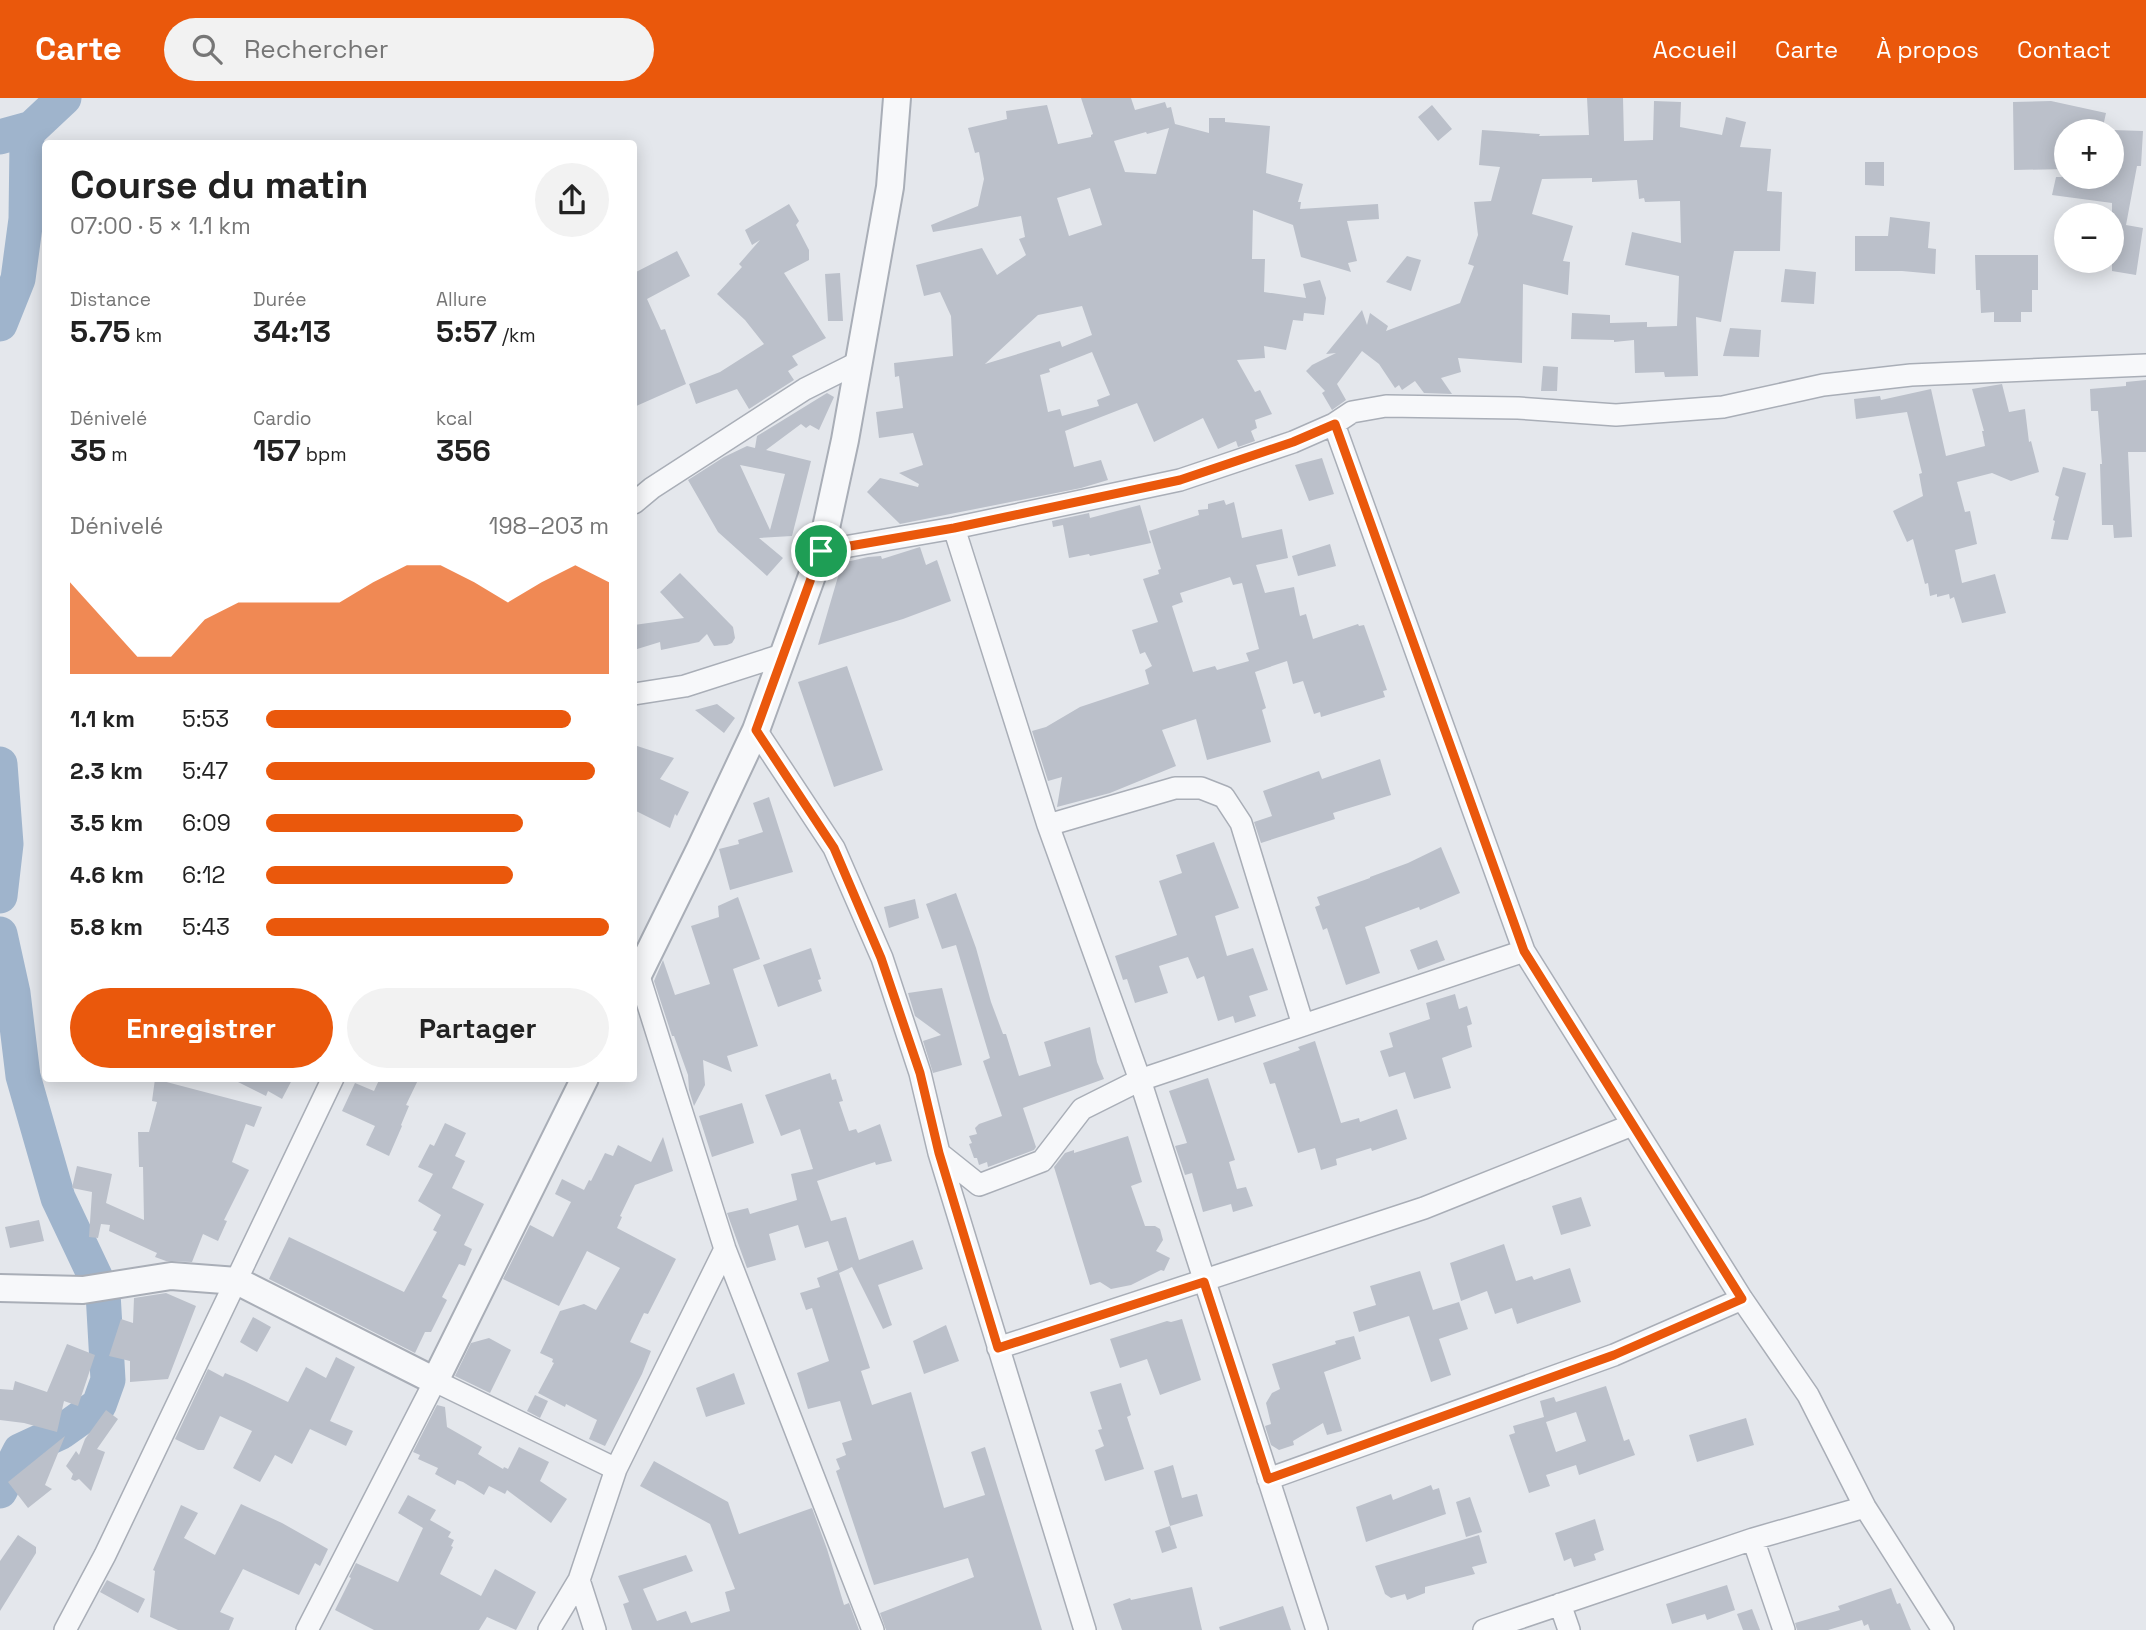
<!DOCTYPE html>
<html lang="fr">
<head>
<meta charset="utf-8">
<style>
	:root { --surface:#fff; --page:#f2f2f2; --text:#222; --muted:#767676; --accent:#ea580c }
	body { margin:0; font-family:"Space Grotesk",sans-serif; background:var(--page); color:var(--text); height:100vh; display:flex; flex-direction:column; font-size:26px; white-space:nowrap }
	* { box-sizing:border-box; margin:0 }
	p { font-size:23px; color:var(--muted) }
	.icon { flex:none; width:38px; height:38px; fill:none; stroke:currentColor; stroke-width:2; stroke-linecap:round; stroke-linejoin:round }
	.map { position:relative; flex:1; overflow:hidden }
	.sheet { position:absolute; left:42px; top:42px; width:595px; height:942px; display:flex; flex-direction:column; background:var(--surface); border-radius:7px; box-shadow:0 4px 18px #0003 }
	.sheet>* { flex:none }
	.tools { position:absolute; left:2054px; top:21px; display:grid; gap:14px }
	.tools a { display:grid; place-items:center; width:70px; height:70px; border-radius:50%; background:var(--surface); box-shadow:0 4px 18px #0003; font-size:35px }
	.pin { position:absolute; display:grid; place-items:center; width:60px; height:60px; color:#fff; margin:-30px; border:4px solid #fff; border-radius:50%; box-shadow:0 2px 7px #0007 }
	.round { display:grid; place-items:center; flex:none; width:74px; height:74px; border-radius:37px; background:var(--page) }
	.headline { display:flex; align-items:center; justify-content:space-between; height:119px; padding:0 28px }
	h1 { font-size:38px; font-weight:700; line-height:52px }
	.metrics { display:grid; grid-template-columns:repeat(3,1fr); gap:10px; height:119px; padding:7px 28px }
	.metrics div { display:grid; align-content:center }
	.metrics b { font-size:30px; font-weight:700 }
	.metrics small { font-size:19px; font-weight:400 }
	.metrics p { font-size:19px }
	.chart { height:196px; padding:14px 28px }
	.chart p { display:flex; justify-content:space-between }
	.chart svg { width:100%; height:126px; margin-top:7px; fill:var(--accent); opacity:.7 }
	.primary-button { display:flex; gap:14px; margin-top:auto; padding:14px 28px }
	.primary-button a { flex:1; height:80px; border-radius:42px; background:var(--accent); color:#fff; font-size:28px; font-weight:700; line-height:80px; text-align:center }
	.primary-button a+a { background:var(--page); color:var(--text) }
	ul { padding:0 28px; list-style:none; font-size:23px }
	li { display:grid; grid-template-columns:112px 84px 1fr; align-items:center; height:52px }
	li i { height:18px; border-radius:9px; background:var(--accent) }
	header { display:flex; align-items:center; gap:42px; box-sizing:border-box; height:98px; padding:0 35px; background:var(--accent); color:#fff }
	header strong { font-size:33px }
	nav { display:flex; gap:38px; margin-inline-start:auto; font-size:24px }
	.search { width:490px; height:63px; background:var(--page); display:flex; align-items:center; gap:18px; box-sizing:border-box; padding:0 24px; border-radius:38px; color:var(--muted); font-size:26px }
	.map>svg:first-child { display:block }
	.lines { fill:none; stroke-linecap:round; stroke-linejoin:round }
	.river { stroke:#9fb4cc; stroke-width:35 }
	.building { fill:#bbc0ca; fill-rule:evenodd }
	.minor-casing { stroke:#a9aeb7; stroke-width:24 }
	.tertiary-casing { stroke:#a9aeb7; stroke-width:30 }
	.minor { stroke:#f7f8fa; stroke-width:21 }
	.tertiary { stroke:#f7f8fa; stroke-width:26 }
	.route-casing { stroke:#fff; stroke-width:14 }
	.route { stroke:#ea580c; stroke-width:9 }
</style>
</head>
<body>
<header>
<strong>Carte</strong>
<div class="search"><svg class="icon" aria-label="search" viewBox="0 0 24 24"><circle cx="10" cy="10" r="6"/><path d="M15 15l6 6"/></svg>Rechercher</div>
<nav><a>Accueil</a><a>Carte</a><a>À propos</a><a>Contact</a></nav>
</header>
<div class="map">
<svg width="2146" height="1532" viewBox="0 0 2146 1532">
	<rect width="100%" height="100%" fill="#e4e7ec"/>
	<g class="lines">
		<path class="river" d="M0 39 32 30 64 0
			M0 226 18 181 26 121 27 45 26 33
			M0 666 6 746 0 798
			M0 836 13 895 23 978 58 1100 103 1195 108 1282 99 1307 61 1334 20 1353 0 1393"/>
	</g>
	<path class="building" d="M1081 0H1131L1135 12 1165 4 1167 10 1171 9 1175 26 1209 35V20H1225V24L1270 28 1266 75 1303 86 1298 104H1301L1300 111 1378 106 1379 121 1347 123 1357 163 1348 165 1351 174 1301 159 1293 127 1253 112 1252 161H1265L1264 194 1306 200 1303 186 1320 182 1326 200 1324 217 1304 215 1303 223 1293 222 1286 252 1264 248 1265 260 1237 262 1255 294 1260 292 1272 316 1255 322 1257 330 1251 333 1255 343 1238 349 1236 343 1218 351 1203 320 1154 344 1137 305 1065 333 1074 369 1101 362 1108 382 1081 390 900 426 867 394 880 380 918 389 919 386 899 375 923 367 913 335 879 340 876 314 903 310 899 278 895 279 894 265 953 258 951 218 940 194 924 198 916 167 982 150 997 177 1026 157 1019 141 1025 139 1021 118 933 134 931 127 978 108 984 81 979 54 975 55 968 30 1007 21 1006 13 1047 7 1058 46 1091 39V37L1093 36ZM1169 30 1156 76 1125 74 1114 43 1146 34 1147 36ZM1090 90 1102 127 1069 138 1057 100ZM1082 208 1092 237 1062 249 1060 243 985 266 1038 217ZM1092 254 1110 297 1097 302 1099 308 1062 318 1060 311 1048 314 1040 277 1050 274 1049 271Z
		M1587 0H1623L1624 43 1653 42 1654 3 1681 4 1680 29 1722 37 1726 19 1746 24 1740 49 1771 51 1767 93 1782 94 1780 153H1734L1721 224 1696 219 1698 278 1665 279 1664 274 1635 275 1634 242 1614 244V242L1571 241 1572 215 1610 217V225L1647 224V229L1677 228 1679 178 1625 167 1632 134 1681 145 1680 103 1645 104 1644 100 1639 101 1637 82 1592 84V80L1542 81 1532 116 1573 128 1563 163 1570 164 1568 197 1523 186 1522 265 1458 260 1461 274 1441 280 1452 296 1424 295 1415 283 1402 292 1399 287 1395 290 1379 266 1362 253 1337 286 1346 302 1332 312 1322 295 1325 293 1306 273 1312 267 1336 255 1326 256 1362 212 1367 227 1370 215 1388 228 1386 233 1460 205 1474 168 1468 166 1478 137 1474 104 1491 103 1500 69 1479 67 1482 32 1540 36 1539 38 1589 37Z
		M2051 3 2106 15 2102 33H2067V71L2014 72 2013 4Z
		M1432 7 1452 31 1438 43 1418 19Z
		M2112 32 2143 33 2141 68H2137L2126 127 2143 130 2136 177 2112 173V105L2052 97 2056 79 2112 80Z
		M1865 64H1884V88L1865 87Z
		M789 106 799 123 796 127 809 152V162L784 175 826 240 792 258 798 267 788 273 794 282 749 311 737 291 696 306 689 286 720 274 764 246 745 222 717 196 742 169 739 166 760 142 752 147 745 132Z
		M1890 119 1930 124 1928 150 1936 151 1935 176 1902 173H1855V138H1888Z
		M677 153 690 178 647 201 661 232 665 231 686 286 634 309V170L636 174Z
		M1975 157H2038V192H2032V214H2021V224H1994V214L1981 215 1980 192H1976Z
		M1407 158 1421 162 1411 193 1386 184Z
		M1785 171 1816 174 1814 206 1781 204Z
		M840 175 843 223H828L825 176Z
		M1730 230 1761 232 1759 259 1723 258Z
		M1543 268 1558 269 1557 293H1541Z
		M2146 282V354H2128L2132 439 2114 440 2113 427H2102L2100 366H2102L2098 313H2091L2090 291 2126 288V284Z
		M2002 286 2009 314 2025 311 2029 344 2031 343 2039 374 2011 383 1992 375 1957 384 1965 414 1970 413 1977 446 1955 452 1962 485 1995 476 2006 515 1962 525 1954 499 1950 501 1949 496 1937 499V496L1930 498 1928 485 1925 486 1913 441 1907 444 1893 413 1923 398 1919 376 1922 375 1907 314 1856 321 1854 301 1880 298 1881 302 1931 291 1946 358 1985 348 1982 333H1984L1972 291Z
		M827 295 834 299 819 332 810 327 806 330 801 326 766 352 811 363 792 438 759 440 783 460 767 478 718 434 688 382 724 359 747 348 755 350 757 338ZM740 367 785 376 770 432Z
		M1322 360 1334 396 1309 403 1295 367Z
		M2063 369 2086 375 2068 442 2051 441 2055 423 2053 422 2059 399 2055 397Z
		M1224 402 1226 407 1234 404 1242 440 1282 431 1288 460 1256 467 1265 495 1294 489 1300 518 1306 516 1313 541 1358 526 1359 528 1364 527 1387 592 1383 593 1385 599 1321 619 1320 614 1314 616 1303 583 1293 586 1287 563 1255 574 1266 610 1262 612 1271 644 1207 662 1196 621 1162 632 1176 668 1110 695 1057 709 1062 679 1048 683 1032 633 1046 629 1080 609 1149 586 1145 572 1152 568 1145 554 1140 556 1132 532 1158 524 1143 481 1159 476 1158 472 1161 471 1149 433 1199 417 1198 412 1208 411V406ZM1230 479 1233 487 1242 485 1259 551 1246 555 1249 563 1217 572 1215 568 1193 574 1172 508 1183 504 1180 495Z
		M1140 407 1151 445 1090 458 1089 456 1069 460 1063 427 1053 429 1052 423 1089 415 1090 420Z
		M1330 446 1336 468 1298 478 1292 458Z
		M920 449 926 467 937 462 951 503 903 521 818 547 842 465 868 459 881 458 882 461Z
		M680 475 733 529 735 540 732 545 727 547 714 548 707 536 699 544 661 552 660 544 634 552V527L684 520 660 494Z
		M847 568 883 672 834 689 798 584Z
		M717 606 735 620 724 635 695 612Z
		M634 647 674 660 660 681 689 694 677 718 675 716 670 730 634 712Z
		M1380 661 1391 697 1333 715 1335 721 1261 745 1254 724 1272 718 1263 693 1319 673 1322 681Z
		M769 699 793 774 730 792 719 751 739 746 738 742 763 734 753 705Z
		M1214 744 1239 810 1215 818 1227 858 1253 850 1268 892 1249 898 1256 918 1235 925 1233 918 1218 923 1204 878 1197 881 1188 859 1159 868 1168 895 1135 905 1127 881 1123 882 1115 858 1177 837 1159 783 1182 775 1176 757Z
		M1441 749 1460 795 1420 812 1419 809 1365 829 1380 875 1346 887 1327 830 1323 832 1315 809 1320 807 1317 799 1370 780V779L1408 765Z
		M956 795 976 850 991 904 1003 936H1006L1019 978 1051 968 1044 944 1090 929 1097 964 1104 981 1023 1010 1036 1049 1034 1052 988 1069 987 1064 979 1067 977 1060H974L969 1046 972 1045 969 1038 977 1036 975 1030 979 1026 1002 1018 983 963 990 960 956 847 942 851 926 806Z
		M738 799 760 861 733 871 758 948 727 958 732 974 703 962 705 987 694 1008 689 992 688 977 674 938H672L654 883 663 862 675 897 710 886 691 828 719 819 718 808Z
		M915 801 919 820 889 830 884 809Z
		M1437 842 1445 862 1418 872 1410 852Z
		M811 850 821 881 818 882 822 893 778 909 763 867Z
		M942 890 962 967 933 975 923 943 941 937 915 918 908 895Z
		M1455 896 1459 911 1467 908 1472 926 1467 928 1472 949 1442 960 1451 990 1414 1001 1405 974 1389 979 1380 953 1393 949 1389 935 1430 921 1426 905Z
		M1315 943 1341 1025 1359 1020 1360 1024 1397 1011 1407 1041 1372 1053 1371 1050 1336 1061 1337 1067 1321 1072 1315 1050 1298 1055 1275 985 1270 986 1263 965 1300 952 1298 949Z
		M830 975 832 982 836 981 843 1003 839 1004 849 1033 856 1031 858 1035 880 1026 892 1063 876 1067 875 1064 817 1083 831 1123 846 1119 859 1162 913 1142 923 1171 878 1187 892 1227 883 1231 852 1169 839 1175 870 1270 861 1273 872 1307 911 1294 944 1410 985 1397 971 1354 985 1349 1042 1532H886L880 1515 974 1479 968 1460 874 1487 836 1373 840 1371 836 1361 846 1357 842 1345 852 1342 840 1303 808 1311 797 1275 829 1263 812 1210 806 1212 800 1195 820 1189 817 1180 838 1172 828 1143 805 1150 798 1127 769 1136 776 1162 747 1170 727 1115 748 1110 750 1116 797 1102 791 1076 813 1071 800 1031 781 1038 765 997Z
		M230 980H293L282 1001 268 993 266 998Z
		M380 980H419L406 1007 409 1008 401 1027 402 1028 389 1058 366 1047 375 1028 342 1013 355 985 374 993Z
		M1208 980 1235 1062 1229 1064 1237 1091 1246 1089 1253 1108 1233 1114 1231 1106 1203 1114 1192 1075 1185 1077 1175 1048 1187 1045 1169 993Z
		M155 981 262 1009 254 1029 246 1026 232 1064 249 1072 224 1122 227 1123 218 1143 203 1136 192 1164 166 1163 155 1159 157 1155 109 1133 110 1127 101 1126 98 1140 89 1139 92 1094 72 1090 77 1068 112 1076 106 1105 144 1122 143 1069H139L138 1034H149L157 1004 152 1003Z
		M742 1005 754 1045 712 1059 699 1018Z
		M445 1025 466 1035 455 1058 465 1063 452 1090 484 1106 464 1147 472 1151 465 1168 459 1166 442 1199 447 1202 431 1234H425L415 1255 269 1181 289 1139 404 1194 437 1134 433 1132 441 1117 418 1103 433 1076 418 1069 430 1046 434 1048Z
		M1128 1038 1142 1084 1131 1088 1145 1128H1155L1160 1131 1163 1142 1156 1153 1170 1160 1164 1173 1161 1172 1131 1187 1111 1191 1100 1184 1090 1187 1054 1069 1065 1055 1074 1052V1055Z
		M663 1039 673 1073 635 1087 620 1118 622 1119 617 1130 676 1161 648 1216 644 1215 630 1244 651 1253 642 1276 605 1348 589 1341 597 1322 566 1306 565 1309 538 1295 554 1265 552 1264 553 1261 540 1255 560 1213 584 1206 596 1212 620 1170 587 1153 559 1208 503 1181 530 1127 553 1139 571 1104 555 1096 562 1081 584 1092 589 1082 591 1083 605 1055 613 1058 618 1047 651 1064Z
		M1581 1099 1591 1128 1561 1137 1552 1108Z
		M39 1122 44 1143 10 1150 5 1129Z
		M1504 1146 1516 1183 1532 1178 1534 1182 1570 1170 1581 1204 1517 1226 1512 1210 1495 1216 1487 1193 1461 1203 1450 1165Z
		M1420 1173 1433 1212 1459 1204 1468 1231 1439 1241 1451 1277 1431 1284 1409 1218 1359 1234 1353 1214 1376 1207 1370 1188Z
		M166 1195 196 1208 168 1281 130 1284V1263L109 1258 121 1221 133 1225 134 1200Z
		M253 1219 271 1229 257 1254 240 1244Z
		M1182 1221 1201 1282 1160 1297 1147 1261 1120 1270 1110 1241 1167 1223 1171 1224Z
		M946 1227 959 1263 924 1276 913 1243Z
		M1354 1238 1361 1261 1324 1274 1342 1333 1327 1337 1323 1325 1293 1343 1294 1347 1279 1352 1271 1347 1265 1328 1271 1326 1266 1305 1272 1295 1280 1291 1272 1266 1336 1246 1335 1243Z
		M489 1240 511 1252 490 1295 455 1278 471 1245Z
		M67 1246 95 1257 78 1308 64 1303 57 1334 24 1325 0 1322V1291L13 1292 15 1283 47 1294Z
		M336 1259 355 1269 330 1323 353 1333 346 1348 310 1331 292 1366 275 1357 260 1384 233 1370 252 1333 220 1318 204 1352H198L175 1341 208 1271 223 1279 225 1275 244 1283 288 1304 306 1269 326 1280Z
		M734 1275 745 1306 706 1319 696 1290Z
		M1121 1285 1131 1317 1127 1319 1144 1371 1105 1383 1095 1352 1104 1348 1098 1332 1102 1331 1090 1294Z
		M1606 1288 1624 1343 1629 1341 1635 1357 1579 1377 1576 1367 1546 1377 1550 1388 1529 1395 1509 1337 1515 1335 1513 1328 1544 1319 1540 1303 1554 1299 1556 1304ZM1576 1314 1586 1343 1556 1354 1546 1324Z
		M535 1297 548 1303 540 1320 527 1313Z
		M437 1307 445 1309 447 1329 482 1349 478 1356 503 1371 504 1369 508 1371 519 1349 549 1364 540 1383 567 1401 551 1425 507 1392 505 1396 489 1388 484 1397 463 1384 457 1382 455 1387 435 1376 438 1370 418 1361 420 1357 413 1354Z
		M106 1312 118 1321 97 1351 105 1354 91 1393 79 1381 75 1383 71 1381 73 1376 66 1368 76 1353 79 1357 85 1341Z
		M1746 1320 1754 1347 1697 1364 1689 1337Z
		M65 1338 45 1387 52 1391 28 1410 8 1384Z
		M654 1363 728 1404 739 1436 812 1410 827 1451 844 1507 849 1505 859 1532H632L623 1506 629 1504 618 1478 686 1457 693 1473 643 1491 657 1523 686 1513 691 1525 730 1513 725 1494 735 1491 710 1426 640 1388Z
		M1173 1367 1182 1400 1197 1396 1203 1418 1170 1428 1177 1450 1162 1455 1155 1433 1170 1428 1154 1373Z
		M1431 1387 1433 1392 1439 1390 1446 1416 1366 1444 1356 1409 1391 1396 1393 1402Z
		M408 1397 436 1412 430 1422 451 1434 448 1439 454 1442 451 1448 453 1449 440 1476 481 1498 495 1471 536 1494 516 1532 487 1519 479 1532H374L335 1512 351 1480 349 1479 356 1465 398 1484 423 1430 398 1415Z
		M1470 1399 1482 1434 1466 1439 1456 1404Z
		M241 1406 282 1425 328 1451 320 1468 315 1465 299 1497 243 1471 220 1514 234 1520 229 1532H178L150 1519 155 1473 153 1472 181 1407 198 1415 184 1440 215 1457Z
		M1595 1421 1604 1452 1594 1456 1596 1462 1574 1469 1571 1460 1564 1463 1555 1435Z
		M18 1437 36 1449V1455L0 1513V1463Z
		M1479 1437 1487 1465 1472 1469 1475 1476 1425 1489V1495L1407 1502 1405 1496 1391 1500 1385 1496 1375 1468Z
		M107 1482 145 1501 138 1515 100 1494Z
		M1727 1487 1735 1512 1707 1522 1705 1516 1672 1526 1666 1506Z
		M1192 1489 1202 1532H1122L1113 1506 1130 1500 1131 1502Z
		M1891 1490 1897 1506 1900 1505 1911 1532H1870L1868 1526 1864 1528 1862 1522 1828 1532H1797L1795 1525 1840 1512 1838 1508Z
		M1283 1508 1291 1532H1220L1219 1529Z
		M1752 1511 1760 1532H1743L1737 1516Z"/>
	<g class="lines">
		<defs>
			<path id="minor" d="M1334 326 1524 853 1742 1201 1808 1297 1865 1409 1943 1532
				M634 405 652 390 805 291 859 264
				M954 430 1048 727 1140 982 1317 1532
				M821 453 954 430 1180 382 1293 344 1334 326 1352 314 1386 308 1518 310 1616 317 1723 309 1823 287 1911 277 2146 267
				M634 596 685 588 782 557
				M756 632 834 750 882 860 920 975 939 1055 1085 1532
				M1048 727 1175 690H1201L1224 699 1241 725 1303 927
				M638 875 725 1151 873 1532
				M939 1055 979 1087 1042 1063 1082 1011 1140 982 1524 853
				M998 1250 1424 1110 1632 1027
				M1268 1381 1614 1257 1742 1201
				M1753 1441 1784 1532
				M1560 1506 1569 1532
				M65 1532 105 1457 333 980
				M307 1532 435 1283 616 1371 725 1151
				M549 1532 579 1482
				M595 1532 579 1482 616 1371
				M1484 1532 1753 1441 1865 1409"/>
			<path id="tertiary" d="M634 885 700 751 756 632 821 453 845 342 890 89 897 0
				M0 1190 83 1192 171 1178 237 1183 435 1283 585 980"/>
		</defs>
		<use href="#minor" class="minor-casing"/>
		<use href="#tertiary" class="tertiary-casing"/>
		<use href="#minor" class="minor"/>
		<use href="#tertiary" class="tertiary"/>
	</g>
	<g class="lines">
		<defs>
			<path id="route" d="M1335 326 1524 853 1742 1201 1614 1257 1268 1381 1204 1184 998 1250 939 1055 920 975 881 860 834 750 756 632 821 453 954 430 1180 382 1293 344Z"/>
		</defs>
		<use href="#route" class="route-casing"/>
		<use href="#route" class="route"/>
	</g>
</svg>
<div class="tools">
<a>+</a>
<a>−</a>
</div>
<div class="pin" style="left:821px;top:453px;background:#1e9e55"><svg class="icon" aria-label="arrive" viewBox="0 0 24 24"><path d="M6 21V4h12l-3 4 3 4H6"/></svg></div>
<section class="sheet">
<div class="headline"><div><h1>Course du matin</h1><p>07:00 · 5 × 1.1 km</p></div><a class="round"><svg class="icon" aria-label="share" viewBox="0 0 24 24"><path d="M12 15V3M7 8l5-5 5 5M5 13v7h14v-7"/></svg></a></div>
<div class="metrics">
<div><p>Distance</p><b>5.75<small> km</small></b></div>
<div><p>Durée</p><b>34:13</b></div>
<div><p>Allure</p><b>5:57<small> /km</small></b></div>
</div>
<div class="metrics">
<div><p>Dénivelé</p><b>35<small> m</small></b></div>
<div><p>Cardio</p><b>157<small> bpm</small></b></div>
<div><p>kcal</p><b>356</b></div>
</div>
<div class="chart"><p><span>Dénivelé</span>198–203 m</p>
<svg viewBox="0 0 160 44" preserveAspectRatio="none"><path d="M0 44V12L10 25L20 38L30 38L40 25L50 19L60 19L70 19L80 19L90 12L100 6L110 6L120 12L130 19L140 12L150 6L160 12V44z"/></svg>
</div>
<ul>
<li><b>1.1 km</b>5:53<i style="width:89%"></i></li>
<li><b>2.3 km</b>5:47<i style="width:96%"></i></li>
<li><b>3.5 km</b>6:09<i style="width:75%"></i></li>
<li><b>4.6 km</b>6:12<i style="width:72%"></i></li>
<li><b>5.8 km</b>5:43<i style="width:100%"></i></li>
</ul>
<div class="primary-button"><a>Enregistrer</a><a>Partager</a></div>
</section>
</div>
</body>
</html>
